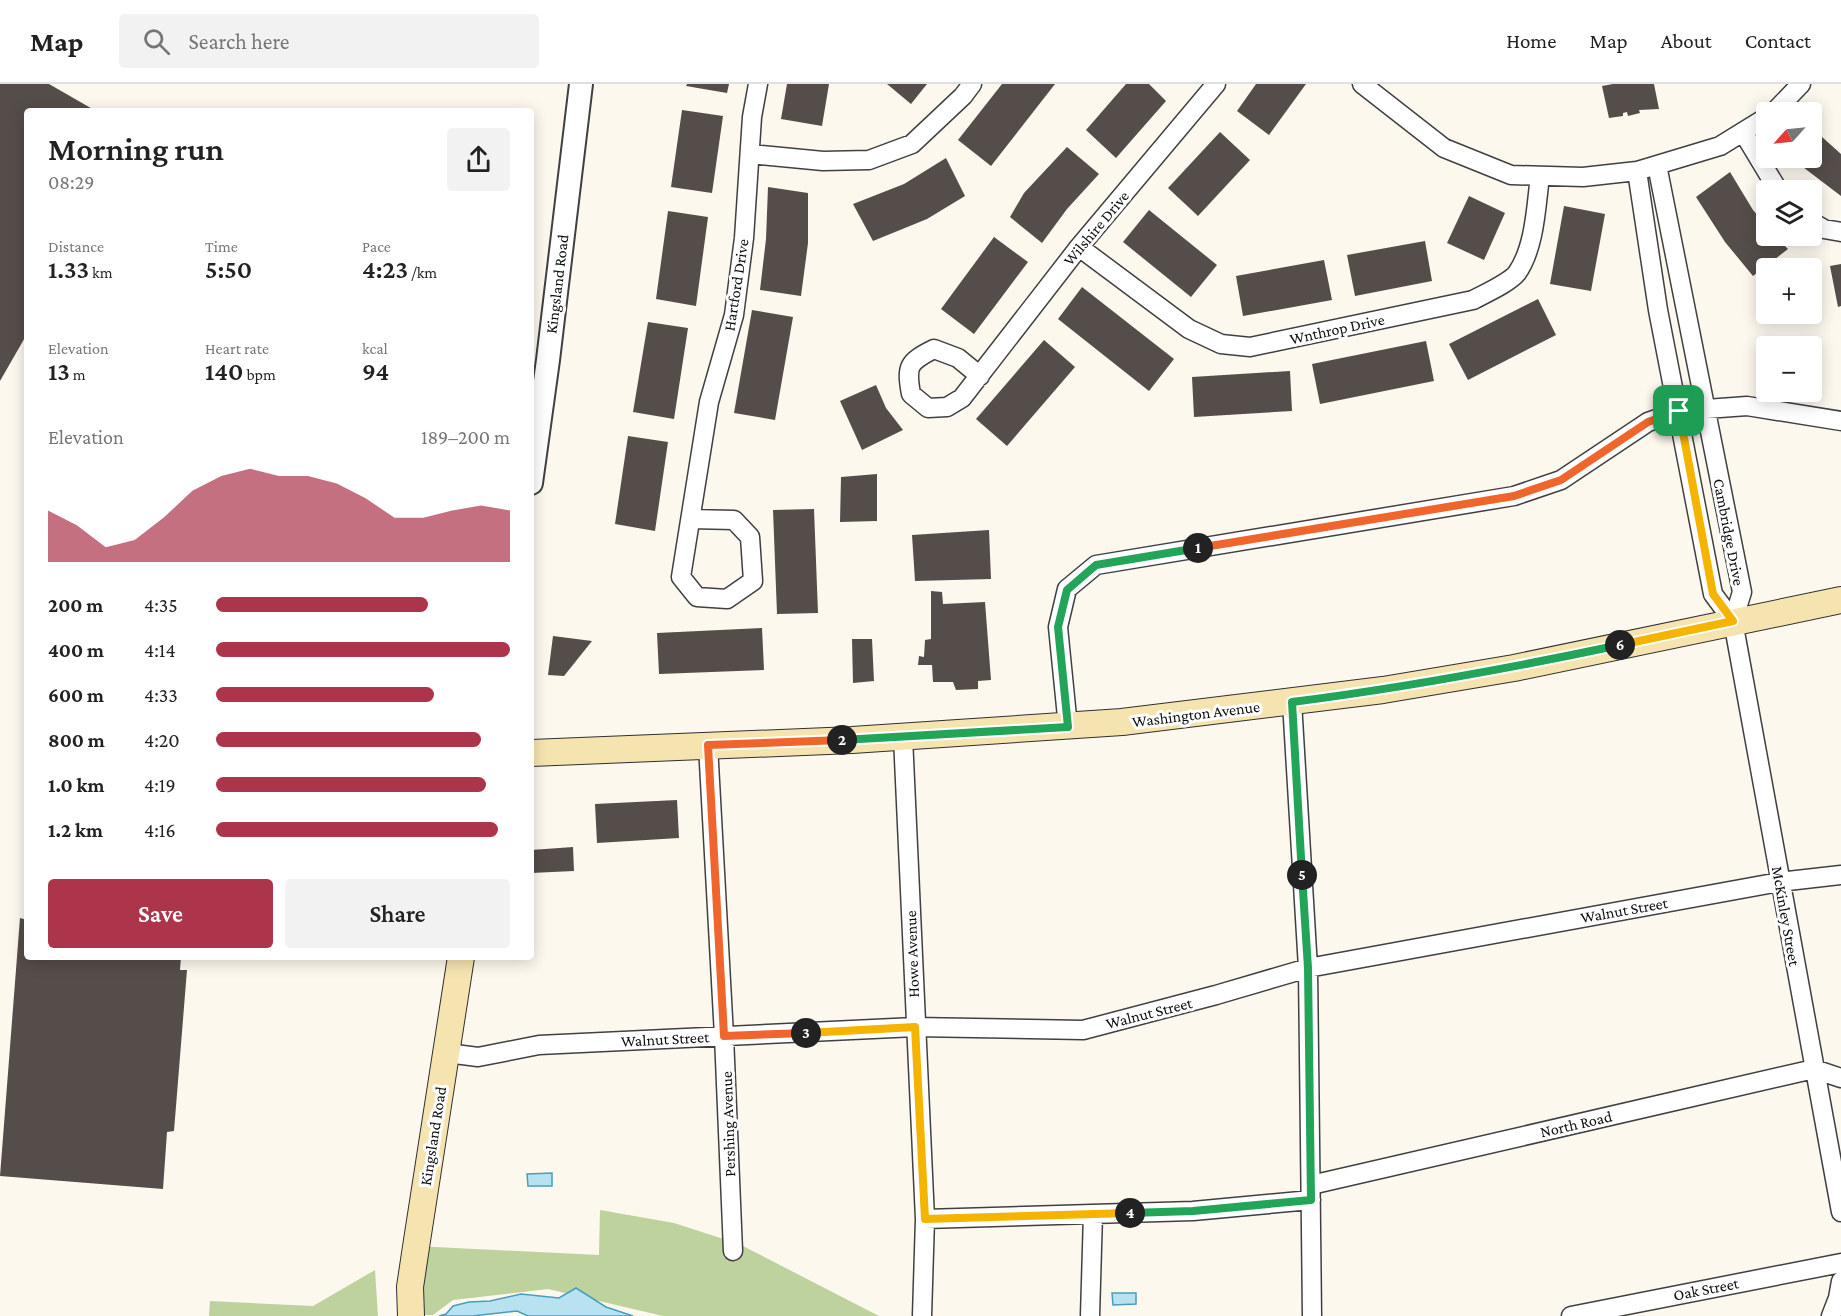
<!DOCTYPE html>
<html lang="en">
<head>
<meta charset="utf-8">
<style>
	:root { --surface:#fff; --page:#f2f2f2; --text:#222; --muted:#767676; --line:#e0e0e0; --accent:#ac354b }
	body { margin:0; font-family:"Crimson Pro",serif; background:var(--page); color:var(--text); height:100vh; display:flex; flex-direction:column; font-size:22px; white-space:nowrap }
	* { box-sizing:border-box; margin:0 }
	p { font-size:20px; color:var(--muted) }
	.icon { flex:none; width:33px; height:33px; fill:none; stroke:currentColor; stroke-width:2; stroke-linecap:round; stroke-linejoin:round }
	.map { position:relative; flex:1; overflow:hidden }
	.drawer { position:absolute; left:24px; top:24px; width:510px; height:852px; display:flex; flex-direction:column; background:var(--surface); border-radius:6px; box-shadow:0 3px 15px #0003 }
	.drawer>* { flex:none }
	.needle { width:39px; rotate:243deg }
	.fabs { position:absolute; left:1756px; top:18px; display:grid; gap:12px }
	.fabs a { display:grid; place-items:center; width:66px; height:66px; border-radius:6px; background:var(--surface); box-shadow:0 3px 15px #0003; font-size:30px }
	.pin { position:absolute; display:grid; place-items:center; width:51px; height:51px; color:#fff; margin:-26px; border-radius:12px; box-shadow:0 3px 9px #0006 }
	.km { position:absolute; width:30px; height:30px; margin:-15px; border-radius:50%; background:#222; color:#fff; font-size:16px; line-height:30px; text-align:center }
	.round { display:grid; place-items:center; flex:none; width:63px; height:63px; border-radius:6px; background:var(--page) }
	.head { display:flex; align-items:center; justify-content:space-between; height:102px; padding:0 24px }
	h1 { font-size:33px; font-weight:600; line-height:45px }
	.figures { display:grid; grid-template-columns:repeat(3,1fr); gap:9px; height:102px; padding:6px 24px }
	.figures div { display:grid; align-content:center }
	.figures b { font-size:26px; font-weight:600 }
	.figures small { font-size:16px; font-weight:400 }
	.figures p { font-size:16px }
	.chart { height:168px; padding:12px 24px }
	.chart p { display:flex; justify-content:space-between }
	.chart svg { width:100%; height:108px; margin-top:6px; fill:var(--accent); opacity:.7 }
	.cta { display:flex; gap:12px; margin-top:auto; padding:12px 24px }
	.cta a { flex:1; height:69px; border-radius:6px; background:var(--accent); color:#fff; font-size:24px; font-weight:600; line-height:69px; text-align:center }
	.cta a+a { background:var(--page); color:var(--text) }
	ul { padding:0 24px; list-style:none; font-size:20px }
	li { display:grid; grid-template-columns:96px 72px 1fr; align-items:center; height:45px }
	li i { height:15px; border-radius:8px; background:var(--accent) }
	header { display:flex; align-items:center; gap:36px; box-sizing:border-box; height:84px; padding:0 30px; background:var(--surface); border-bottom:2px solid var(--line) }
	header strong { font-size:28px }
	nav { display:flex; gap:33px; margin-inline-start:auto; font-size:21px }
	.search { width:420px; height:54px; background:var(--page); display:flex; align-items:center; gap:15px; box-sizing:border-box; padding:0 21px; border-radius:6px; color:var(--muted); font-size:22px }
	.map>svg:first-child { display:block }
	.forest { fill:#bdd29d }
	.water { fill:#b8e2ef; stroke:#489fbd; stroke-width:1.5 }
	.building { fill:#544d4a }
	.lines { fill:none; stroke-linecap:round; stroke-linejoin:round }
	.minor-casing { stroke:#404040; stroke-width:21 }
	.tertiary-casing { stroke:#404040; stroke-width:26 }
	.secondary-casing { stroke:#2f2f2f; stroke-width:28 }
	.minor { stroke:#fff; stroke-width:18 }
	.tertiary { stroke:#fff; stroke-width:22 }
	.secondary { stroke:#f6e4b0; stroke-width:26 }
	.split-1-casing { stroke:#fff; stroke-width:12 }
	.split-2-casing { stroke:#fff; stroke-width:12 }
	.split-3-casing { stroke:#fff; stroke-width:12 }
	.split-4-casing { stroke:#fff; stroke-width:12 }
	.split-5-casing { stroke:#fff; stroke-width:12 }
	.split-6-casing { stroke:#fff; stroke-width:12 }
	.split-7-casing { stroke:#fff; stroke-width:12 }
	.split-1 { stroke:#f0652b; stroke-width:8 }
	.split-2 { stroke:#22a559; stroke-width:8 }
	.split-3 { stroke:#f0652b; stroke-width:8 }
	.split-4 { stroke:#f5b400; stroke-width:8 }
	.split-5 { stroke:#22a559; stroke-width:8 }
	.split-6 { stroke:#22a559; stroke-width:8 }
	.split-7 { stroke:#f5b400; stroke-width:8 }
	.labels { text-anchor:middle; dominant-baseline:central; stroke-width:6; stroke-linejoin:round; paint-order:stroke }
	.street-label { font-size:16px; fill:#0d0d0d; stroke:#fff }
</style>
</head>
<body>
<header>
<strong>Map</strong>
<div class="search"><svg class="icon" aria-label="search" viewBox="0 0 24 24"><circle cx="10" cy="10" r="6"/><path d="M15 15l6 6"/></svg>Search here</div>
<nav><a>Home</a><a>Map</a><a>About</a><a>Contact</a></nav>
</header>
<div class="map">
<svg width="1841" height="1232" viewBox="0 0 1841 1232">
	<rect width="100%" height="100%" fill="#fdf8ee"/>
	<path class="forest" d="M600 1126 674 1139 739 1160 879 1232H663L548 1205 453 1216 433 1231H411L415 1162 599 1171Z
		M375 1186 378 1232H209L210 1217 313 1222Z"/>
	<path class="water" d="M552 1089V1102H528L527 1090Z
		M576 1204 606 1223 633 1232H528L517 1227 472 1232H439L446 1230 453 1222 469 1218 490 1217 521 1210 559 1214Z
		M1112 1209H1136V1220L1113 1221Z"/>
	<path class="building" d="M0 0H49L96 27H27V250L0 297Z
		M687 0H729L727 9 686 2Z
		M787 0H829L822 42 781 35Z
		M887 0H927L911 20Z
		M1002 0H1055L991 82 958 56Z
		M1126 0H1149L1166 17 1116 74 1086 46Z
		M1256 0H1306L1269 51 1237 27Z
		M1613 0H1654L1659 25 1639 26 1640 29 1628 32 1627 28 1623 29V32L1609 34 1602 2Z
		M682 26 723 32 712 109 671 103Z
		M1812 44 1841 70V112L1791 74H1812Z
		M1220 48 1250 76 1198 132 1168 104Z
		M1067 63 1099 90 1067 125 1042 159 1010 133 1024 109Z
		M946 74 965 112 927 135 873 157 853 120 904 100Z
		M1730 88 1753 126 1767 142V152H1775L1788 165 1753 192 1725 158 1696 113Z
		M768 103 808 109V159L801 212 760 206 766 155Z
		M1469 112 1505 129 1484 176 1447 159Z
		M1564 122 1605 130 1591 207 1550 200Z
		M1149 126 1217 181 1191 213 1123 158Z
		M668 127 708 133 696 222 656 215Z
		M994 153 1028 178 974 250 941 225Z
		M1425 157 1432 197 1355 212 1347 171Z
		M1324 176 1332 216 1243 232 1236 192Z
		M1841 180V222L1838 223 1830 182Z
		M1082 203 1174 275 1149 307 1058 235Z
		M1538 215 1556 251 1468 296 1449 260Z
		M752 226 793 233 775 336 734 329Z
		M648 238 688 244 674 335 633 328Z
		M1044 256 1075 283 1007 362 976 335Z
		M1426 257 1434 297 1320 320 1312 280Z
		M1290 287 1292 327 1194 333 1192 293Z
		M876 301 886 324 903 346 862 366 840 317Z
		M628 352 668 358 655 447 615 440Z
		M877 390V437L840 438 841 393Z
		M814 425 818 529 777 530 773 426Z
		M989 446 991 495 915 497 912 451Z
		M931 507 942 508 943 520 985 518 991 596 978 597V605L956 606 953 598H933L932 581H918L919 572 924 573 925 556 931 555Z
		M762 544 764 586 659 590 657 549Z
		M553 552 592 557 564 592 548 591Z
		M852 555H872L874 597 853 599Z
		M677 716 679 754 597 759 595 720Z
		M573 763 574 787 531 789V766Z
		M20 834 27 836V873H181L180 886H187L174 1047 167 1048 163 1105 0 1092Z"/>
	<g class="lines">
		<defs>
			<path id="minor" d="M1362 0 1444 64 1511 91 1583 93 1637 87 1720 62 1767 33
				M1774 28 1801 0
				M1743 48 1778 106
				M750 70 823 77 869 76 912 60 963 12 972 0
				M1657 81 1742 508 1733 537 1841 1128
				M1637 87 1658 226 1713 510 1733 537
				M1812 138 1824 145 1841 148
				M1079 163 1189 245 1221 260 1250 263 1473 216C1484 210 1509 199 1517 189 1535 163 1536 123 1540 92
				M980 292 958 274 934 265C908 278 906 282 911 310L928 324 947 323 962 314 1079 163 1216 0
				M691 435 734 436 750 453 753 497 727 515 697 513 681 493 709 318 734 231 744 154 752 33 758 0
				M1292 618 1308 884 1312 1232
				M1068 643 1058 543 1067 505 1096 481 1514 412 1561 396 1648 338 1679 327 1747 322 1841 337
				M903 653 925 1135 922 1232
				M708 661 724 952 733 1167
				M447 969 478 973 539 961 915 943 1083 946 1216 911 1308 884 1779 798 1841 791
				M1311 1101 1814 985 1841 994
				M925 1135 1193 1127 1311 1116
				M1090 1232 1093 1130
				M1571 1232 1841 1179
				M1831 1232 1838 1214 1841 1197"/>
			<path id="tertiary" d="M531 399 548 276 581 0"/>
			<path id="secondary" d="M531 669 852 656 1122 638 1383 606 1514 584 1841 516
				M411 1232 410 1203 416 1163 461 873"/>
		</defs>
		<use href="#minor" class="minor-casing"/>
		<use href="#tertiary" class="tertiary-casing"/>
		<use href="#secondary" class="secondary-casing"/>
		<use href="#minor" class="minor"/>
		<use href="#tertiary" class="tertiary"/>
		<use href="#secondary" class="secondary"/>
	</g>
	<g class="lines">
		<defs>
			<path id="split-1" d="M1198 464 1514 412 1561 396 1648 338 1679 327"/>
			<path id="split-2" d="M842 656 1068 643 1058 543 1067 506 1096 481 1198 464"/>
			<path id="split-3" d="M806 949 724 952 708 661 842 656"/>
			<path id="split-4" d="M806 949 915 943 925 1135 1130 1129"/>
			<path id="split-5" d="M1130 1129 1193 1127 1311 1116 1308 884 1302 791"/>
			<path id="split-6" d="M1302 791 1292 618C1402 604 1511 584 1620 561"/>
			<path id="split-7" d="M1620 561 1733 537 1713 510 1679 327"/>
		</defs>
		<use href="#split-1" class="split-1-casing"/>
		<use href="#split-2" class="split-2-casing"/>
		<use href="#split-3" class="split-3-casing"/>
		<use href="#split-4" class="split-4-casing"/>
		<use href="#split-5" class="split-5-casing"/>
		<use href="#split-6" class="split-6-casing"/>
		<use href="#split-7" class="split-7-casing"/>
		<use href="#split-1" class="split-1"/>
		<use href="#split-2" class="split-2"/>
		<use href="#split-3" class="split-3"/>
		<use href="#split-4" class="split-4"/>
		<use href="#split-5" class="split-5"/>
		<use href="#split-6" class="split-6"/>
		<use href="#split-7" class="split-7"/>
	</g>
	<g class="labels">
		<g class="street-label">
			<text transform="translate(1096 144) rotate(-50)">Wilshire Drive</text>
			<text transform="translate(557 200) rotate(-83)">Kingsland Road</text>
			<text transform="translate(736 201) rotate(-81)">Hartford Drive</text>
			<text transform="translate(1337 245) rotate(-12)">Wnthrop Drive</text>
			<text transform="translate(1729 448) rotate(79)">Cambridge Drive</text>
			<text transform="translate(1196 630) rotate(-7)">Washington Avenue</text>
			<text transform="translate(1624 826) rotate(-10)">Walnut Street</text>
			<text transform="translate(1786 832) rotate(80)">McKinley Street</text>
			<text transform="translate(912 870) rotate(-92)">Howe Avenue</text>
			<text transform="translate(1149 929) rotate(-14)">Walnut Street</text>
			<text transform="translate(665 955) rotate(-3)">Walnut Street</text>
			<text transform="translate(728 1040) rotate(-92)">Pershing Avenue</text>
			<text transform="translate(1576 1040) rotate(-13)">North Road</text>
			<text transform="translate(433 1052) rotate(-81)">Kingsland Road</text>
			<text transform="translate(1706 1205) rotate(-11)">Oak Street</text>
		</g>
	</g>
</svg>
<div class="fabs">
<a><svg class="needle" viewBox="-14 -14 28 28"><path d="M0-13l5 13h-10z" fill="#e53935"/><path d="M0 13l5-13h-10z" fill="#767676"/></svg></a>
<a><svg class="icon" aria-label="layers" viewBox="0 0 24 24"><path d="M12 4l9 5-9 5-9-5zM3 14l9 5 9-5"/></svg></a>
<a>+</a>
<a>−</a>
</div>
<div class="pin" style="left:1679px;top:327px;background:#1e9e55"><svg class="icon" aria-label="arrive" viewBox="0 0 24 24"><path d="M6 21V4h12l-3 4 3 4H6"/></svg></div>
<b class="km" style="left:1198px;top:464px">1</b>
<b class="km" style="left:842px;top:656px">2</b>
<b class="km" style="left:806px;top:949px">3</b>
<b class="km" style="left:1130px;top:1129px">4</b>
<b class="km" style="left:1302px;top:791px">5</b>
<b class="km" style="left:1620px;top:561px">6</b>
<section class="drawer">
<div class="head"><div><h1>Morning run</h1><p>08:29</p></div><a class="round"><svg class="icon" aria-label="share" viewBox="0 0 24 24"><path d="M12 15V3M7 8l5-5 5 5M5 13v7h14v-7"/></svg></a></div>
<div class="figures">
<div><p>Distance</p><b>1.33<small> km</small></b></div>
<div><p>Time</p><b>5:50</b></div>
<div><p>Pace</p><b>4:23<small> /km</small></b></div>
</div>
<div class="figures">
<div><p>Elevation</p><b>13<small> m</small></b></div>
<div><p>Heart rate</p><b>140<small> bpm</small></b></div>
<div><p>kcal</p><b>94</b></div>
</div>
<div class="chart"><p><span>Elevation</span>189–200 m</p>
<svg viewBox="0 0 160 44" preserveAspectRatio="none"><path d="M0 44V23L10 29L20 38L30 35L40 26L50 15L60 9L70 6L80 9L90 9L100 12L110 18L120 26L130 26L140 23L150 21L160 23V44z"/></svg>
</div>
<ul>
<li><b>200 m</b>4:35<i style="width:72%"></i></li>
<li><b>400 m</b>4:14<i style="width:100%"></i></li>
<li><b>600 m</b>4:33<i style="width:74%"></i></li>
<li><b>800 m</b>4:20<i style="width:90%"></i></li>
<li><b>1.0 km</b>4:19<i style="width:92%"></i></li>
<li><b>1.2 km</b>4:16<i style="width:96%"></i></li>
</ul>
<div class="cta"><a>Save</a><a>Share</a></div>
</section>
</div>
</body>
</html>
